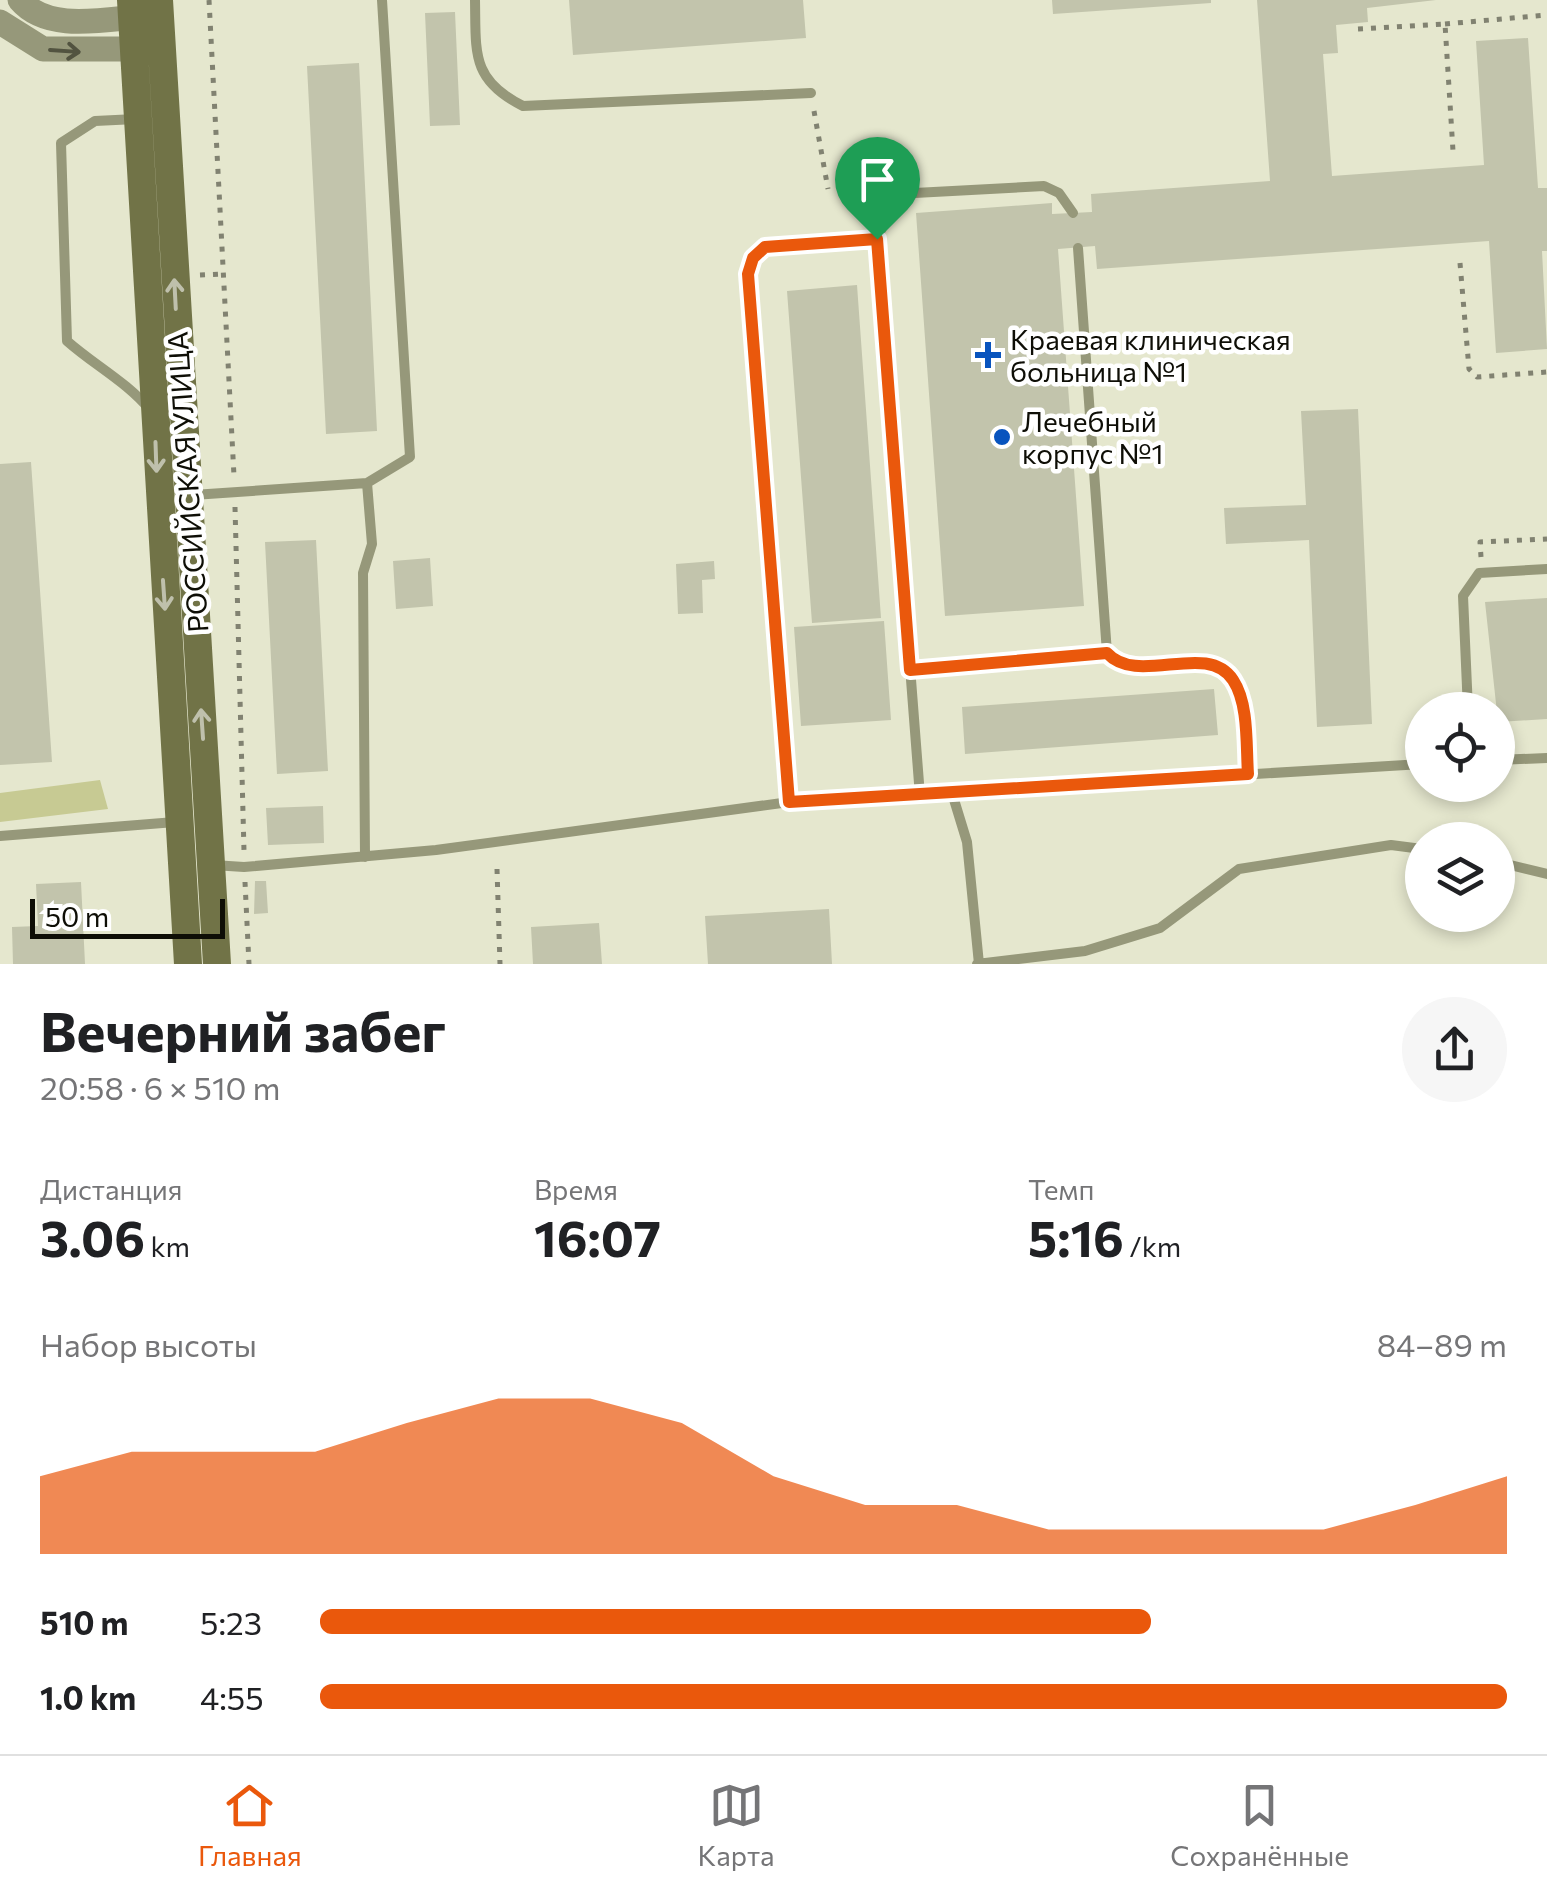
<!DOCTYPE html>
<html lang="ru">
<head>
<meta charset="utf-8">
<style>
	:root { --surface:#fff; --page:#f6f6f6; --text:#202124; --muted:#757577; --line:#e0e0e0; --accent:#ea580c }
	body { margin:0; font-family:Commissioner,sans-serif; background:var(--page); color:var(--text); height:100vh; display:flex; flex-direction:column; font-size:38px; white-space:nowrap }
	* { box-sizing:border-box; margin:0 }
	p { font-size:32px; color:var(--muted) }
	.icon { flex:none; width:55px; height:55px; fill:none; stroke:currentColor; stroke-width:2; stroke-linecap:round; stroke-linejoin:round }
	.map { position:relative; height:964px; overflow:hidden }
	.details { display:flex; flex-direction:column; background:var(--surface); flex:1 }
	.details>* { flex:none }
	.tools { position:absolute; left:1405px; top:692px; display:grid; gap:20px }
	.tools a { display:grid; place-items:center; width:110px; height:110px; border-radius:50%; background:var(--surface); box-shadow:0 5px 15px #0003; font-size:50px }
	.scale { position:absolute; left:30px; bottom:25px; width:195px; box-sizing:border-box; padding-left:10px; border:5px solid #0e0e06; border-top:0; font-size:28px; line-height:35px; white-space:nowrap; color:#0e0e06; -webkit-text-stroke:8px #fff; paint-order:stroke }
	.pin { position:absolute; display:grid; place-items:center; width:85px; height:85px; color:#fff; margin:-102px -42px; border-radius:50% 50% 50% 0; rotate:-45deg; box-shadow:0 0 10px #0007 }
	.pin .icon { rotate:45deg }
	.round { display:grid; place-items:center; flex:none; width:105px; height:105px; border-radius:52px; background:var(--page) }
	.head { display:flex; align-items:center; justify-content:space-between; height:170px; padding:0 40px }
	h1 { font-size:55px; font-weight:700; line-height:75px }
	.stats { display:grid; grid-template-columns:repeat(3,1fr); gap:15px; height:170px; padding:10px 40px }
	.stats div { display:grid; align-content:center }
	.stats b { font-size:50px; font-weight:700 }
	.stats small { font-size:28px; font-weight:400 }
	.stats p { font-size:28px }
	.chart { height:280px; padding:20px 40px }
	.chart p { display:flex; justify-content:space-between }
	.chart svg { width:100%; height:180px; margin-top:10px; fill:var(--accent); opacity:.7 }
	ul { padding:0 40px; list-style:none; font-size:32px }
	li { display:grid; grid-template-columns:160px 120px 1fr; align-items:center; height:75px }
	li i { height:25px; border-radius:12px; background:var(--accent) }
	.tab-bar { display:flex; justify-content:space-around; align-items:center; height:140px; border-top:2px solid var(--line); background:var(--surface); font-size:28px; color:var(--muted) }
	.tab-bar a { display:grid; justify-items:center; gap:5px }
	.tab-bar .on { color:var(--accent) }
	.map>svg:first-child { display:block }
	.green { fill:#c7ca93 }
	.building { fill:#c2c4ac }
	.lines { fill:none; stroke-linecap:round; stroke-linejoin:round }
	.path { stroke:#818271; stroke-width:5; stroke-dasharray:5 8; stroke-linecap:butt }
	.service { stroke:#96987a; stroke-width:10 }
	.tertiary { stroke:#96987a; stroke-width:25 }
	.secondary { stroke:#717347; stroke-width:28 }
	.oneway { stroke:#525340 }
	.oneway2 { stroke:#bfc0ac }
	.route-casing { stroke:#fff; stroke-width:20 }
	.route { stroke:#ea580c; stroke-width:12 }
	.poi-dot { fill:#0854be; stroke:#fff; stroke-width:4 }
	.labels { text-anchor:middle; dominant-baseline:central; stroke-width:9; stroke-linejoin:round; paint-order:stroke }
	.poi-label { font-size:28px; fill:#0e0e06; stroke:#fff; text-anchor:start }
	.street-label { font-size:28px; fill:#0e0e06; stroke:#fff }
</style>
</head>
<body>
<div class="map">
<svg width="1547" height="964" viewBox="0 0 1547 964">
	<rect width="100%" height="100%" fill="#e5e7ce"/>
	<path class="green" d="M100 780 108 809 0 822V793Z"/>
	<path class="building" d="M569 0H803L806 38 573 55Z
		M1052 0H1211V3L1053 14Z
		M1257 0H1436L1367 8 1368 22 1336 25 1338 53 1323 54 1332 176 1484 165 1476 41 1528 38 1538 188H1547V251H1542L1547 349 1496 353 1489 241 1097 269 1095 246 1058 249 1084 606 945 616 916 213 1052 203V214L1092 212 1091 194 1270 181Z
		M455 12 460 125 430 126 425 13Z
		M359 63 377 431 326 434 307 66Z
		M857 285 881 618 812 623 787 291Z
		M1358 409 1372 724 1317 727 1309 540 1226 544 1224 508 1306 505 1301 411Z
		M31 462 52 762 0 765V464Z
		M316 540 328 771 277 774 265 542Z
		M430 558 433 606 396 609 393 561Z
		M714 561 715 579 702 580 703 613 678 614 676 564Z
		M1547 598V719L1498 722 1485 602Z
		M884 621 891 720 801 726 794 627Z
		M1214 689 1218 735 965 754 962 707Z
		M323 806 324 843 268 845 266 808Z
		M255 881H266L268 913 254 914Z
		M81 882 85 964H13L12 927 38 926 36 884Z
		M829 909 832 964H708L705 916Z
		M599 923 602 964H533L531 927Z"/>
	<g class="lines">
		<path class="path" d="M209 0 234 476
			M1445 24 1547 15
			M1358 29 1445 24 1453 151
			M814 111 828 189
			M1460 263 1469 369 1477 377 1547 372
			M200 275 222 274
			M235 507 244 851
			M1481 557 1480 542 1547 539
			M497 869 500 964
			M245 882 249 964"/>
		<path class="service" d="M475 0C476 53 471 80 523 106L811 93
			M136 119 95 121 61 143 67 341C94 365 127 382 150 410
			M1078 248 1107 653 1117 664H1198L1231 676 1242 708 1248 774
			M367 483 410 457 382 0
			M193 495 367 483 372 544 363 573 365 857
			M909 670 1107 653
			M1468 710 1463 596 1479 573 1547 569
			M1498 760 1547 758
			M952 793 967 842 979 964
			M920 796 877 239 896 194 1044 186 1059 193 1073 213
			M789 802 748 274 753 258 765 247 877 239
			M0 836 175 822
			M1498 862 1547 874
			M213 865 244 867 436 850 789 802 1422 764
			M977 964 1085 951 1160 928 1239 869 1391 845 1422 849"/>
		<path class="tertiary" d="M20 0C49 34 109 18 149 16
			M0 22 43 49H152"/>
		<path class="secondary" d="M131 0 188 964
			M159 0 217 964"/>
	</g>
	<defs><path id="oneway-shaft" d="M-6 0H5M1.5-3L5.5 0L1.5 3" fill="none" stroke-width="1.6" stroke-linecap="round" stroke-linejoin="round" transform="scale(2.5)"/></defs>
	<use class="oneway" href="#oneway-shaft" transform="translate(65 51) rotate(4)"/>
	<g class="oneway2">
		<use href="#oneway-shaft" transform="translate(175 294) rotate(-93)"/>
		<use href="#oneway-shaft" transform="translate(156 457) rotate(88)"/>
		<use href="#oneway-shaft" transform="translate(164 595) rotate(86)"/>
		<use href="#oneway-shaft" transform="translate(202 724) rotate(-94)"/>
	</g>
	<g class="lines">
		<defs>
			<path id="route" d="M877 239 910 670 1107 653C1138 687 1207 640 1233 680 1249 704 1246 746 1248 774L789 802 748 274 753 258 765 247Z"/>
		</defs>
		<use href="#route" class="route-casing"/>
		<use href="#route" class="route"/>
	</g>
	<g class="poi-dot">
		<path d="M983 340h10v10h10v10h-10v10h-10v-10h-10v-10h10z"/>
		<circle cx="1002" cy="437" r="10"/>
	</g>
	<g class="labels">
		<g class="poi-label">
			<text x="1010" y="339">Краевая клиническая<tspan x="1010" dy="32">больница №1</tspan></text>
			<text x="1022" y="421">Лечебный<tspan x="1022" dy="32">корпус №1</tspan></text>
		</g>
		<g class="street-label">
			<text transform="translate(187 482) rotate(-94)">РОССИЙСКАЯ УЛИЦА</text>
		</g>
	</g>
</svg>
<div class="tools">
<a><svg class="icon" aria-label="locate" viewBox="0 0 24 24"><circle cx="12" cy="12" r="6"/><path d="M12 2v4M12 18v4M2 12h4M18 12h4"/></svg></a>
<a><svg class="icon" aria-label="layers" viewBox="0 0 24 24"><path d="M12 4l9 5-9 5-9-5zM3 14l9 5 9-5"/></svg></a>
</div>
<div class="scale">50 m</div>
<div class="pin" style="left:877px;top:239px;background:#1e9e55"><svg class="icon" aria-label="arrive" viewBox="0 0 24 24"><path d="M6 21V4h12l-3 4 3 4H6"/></svg></div>
</div>
<section class="details">
<div class="head"><div><h1>Вечерний забег</h1><p>20:58 · 6 × 510 m</p></div><a class="round"><svg class="icon" aria-label="share" viewBox="0 0 24 24"><path d="M12 15V3M7 8l5-5 5 5M5 13v7h14v-7"/></svg></a></div>
<div class="stats">
<div><p>Дистанция</p><b>3.06<small> km</small></b></div>
<div><p>Время</p><b>16:07</b></div>
<div><p>Темп</p><b>5:16<small> /km</small></b></div>
</div>
<div class="chart"><p><span>Набор высоты</span>84–89 m</p>
<svg viewBox="0 0 160 44" preserveAspectRatio="none"><path d="M0 44V25L10 19L20 19L30 19L40 12L50 6L60 6L70 12L80 25L90 32L100 32L110 38L120 38L130 38L140 38L150 32L160 25V44z"/></svg>
</div>
<ul>
<li><b>510 m</b>5:23<i style="width:70%"></i></li>
<li><b>1.0 km</b>4:55<i style="width:100%"></i></li>
</ul>
</section>
<nav class="tab-bar">
<a class="on"><svg class="icon" aria-label="home" viewBox="0 0 24 24"><path d="M3 11l9-7 9 7M6 9v11h12V9"/></svg>Главная</a>
<a><svg class="icon" aria-label="map" viewBox="0 0 24 24"><path d="M3 6l6-2 6 2 6-2v14l-6 2-6-2-6 2zM9 4v14M15 6v14"/></svg>Карта</a>
<a><svg class="icon" aria-label="saved" viewBox="0 0 24 24"><path d="M7 4h10v16l-5-4-5 4z"/></svg>Сохранённые</a>
</nav>
</body>
</html>
